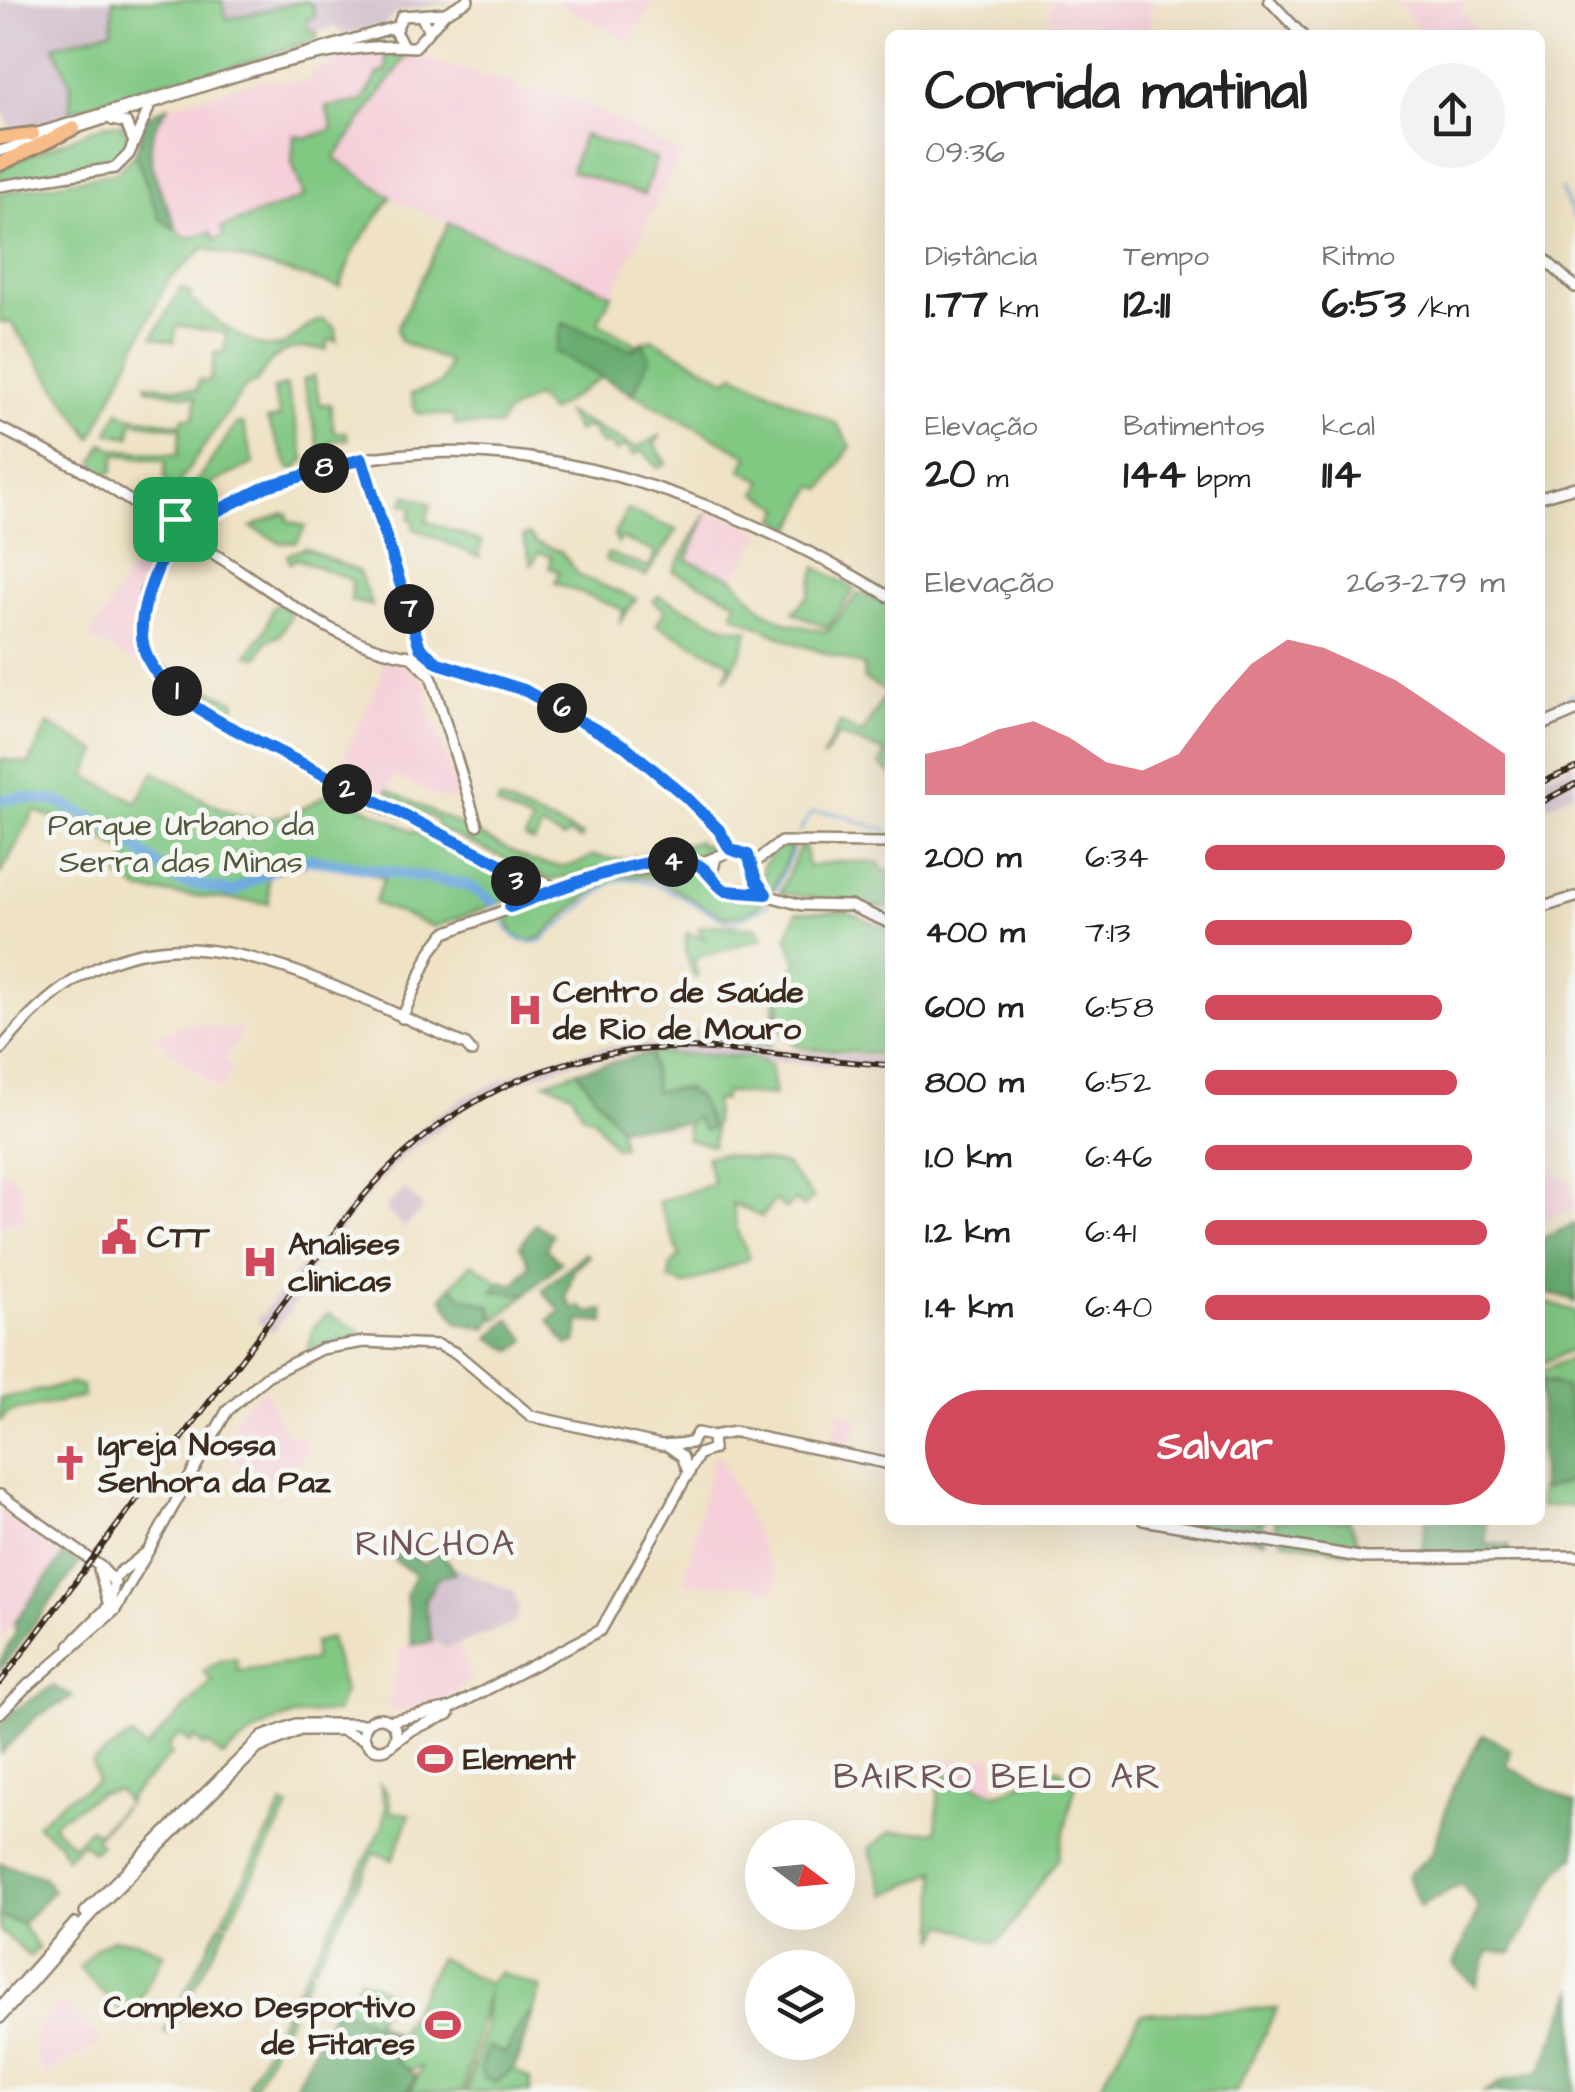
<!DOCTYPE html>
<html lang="pt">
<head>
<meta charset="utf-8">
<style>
	:root { --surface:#fff; --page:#f2f2f2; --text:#222; --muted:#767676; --accent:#d1495b }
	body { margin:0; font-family:"Architects Daughter",sans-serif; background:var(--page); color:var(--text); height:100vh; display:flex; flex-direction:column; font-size:38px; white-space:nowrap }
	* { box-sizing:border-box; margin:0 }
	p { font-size:32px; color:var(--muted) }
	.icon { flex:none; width:55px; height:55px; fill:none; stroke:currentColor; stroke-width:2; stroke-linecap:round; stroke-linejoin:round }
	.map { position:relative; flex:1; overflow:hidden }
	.panel { position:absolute; left:885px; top:30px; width:660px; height:1495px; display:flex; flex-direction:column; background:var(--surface); border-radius:15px; box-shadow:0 10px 40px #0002 }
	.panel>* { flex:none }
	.needle { width:65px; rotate:106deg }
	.tools { position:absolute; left:745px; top:1820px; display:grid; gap:20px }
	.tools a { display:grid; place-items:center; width:110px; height:110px; border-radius:50%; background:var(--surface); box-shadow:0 10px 40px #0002; font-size:50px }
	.pin { position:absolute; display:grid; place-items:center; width:85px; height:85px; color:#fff; margin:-42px; border-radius:20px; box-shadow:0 5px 15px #0006 }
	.km { position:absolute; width:50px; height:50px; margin:-25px; border-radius:50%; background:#222; color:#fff; font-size:28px; line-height:50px; text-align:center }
	.round { display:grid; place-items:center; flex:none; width:105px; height:105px; border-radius:52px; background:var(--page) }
	.overview { display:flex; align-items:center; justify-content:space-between; height:170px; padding:0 40px }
	h1 { font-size:55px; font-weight:700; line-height:75px }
	.figures { display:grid; grid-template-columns:repeat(3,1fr); gap:15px; height:170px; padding:10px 40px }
	.figures div { display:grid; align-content:center }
	.figures b { font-size:42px; font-weight:700 }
	.figures small { font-size:28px; font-weight:400 }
	.figures p { font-size:28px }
	.chart { height:280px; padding:20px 40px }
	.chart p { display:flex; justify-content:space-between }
	.chart svg { width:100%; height:180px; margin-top:10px; fill:var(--accent); opacity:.7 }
	.cta { display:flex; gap:20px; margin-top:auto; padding:20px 40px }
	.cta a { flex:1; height:115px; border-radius:60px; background:var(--accent); color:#fff; font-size:40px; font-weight:700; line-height:115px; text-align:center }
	ul { padding:0 40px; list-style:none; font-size:32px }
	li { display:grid; grid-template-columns:160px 120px 1fr; align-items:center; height:75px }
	li i { height:25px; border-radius:12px; background:var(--accent) }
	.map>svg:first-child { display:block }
	.built { fill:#f5cfd9 }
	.industrial { fill:#d1bdcb }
	.green { fill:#81c883; stroke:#5e7950; stroke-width:2.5 }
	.forest { fill:#68ac71; stroke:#526b48; stroke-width:2.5 }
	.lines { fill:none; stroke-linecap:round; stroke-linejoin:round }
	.stream { stroke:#6faae0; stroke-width:2.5 }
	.river { stroke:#6faae0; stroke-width:11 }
	.minor-casing { stroke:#958672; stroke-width:14 }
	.highway-casing { stroke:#958672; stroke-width:18 }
	.minor { stroke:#fff; stroke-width:9 }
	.highway { stroke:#f7bd88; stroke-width:12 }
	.rail-casing { stroke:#3b2a1e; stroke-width:6 }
	.rail { stroke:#f6f6f2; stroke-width:2.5; stroke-dasharray:8; stroke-linecap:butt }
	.route-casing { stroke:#fff; stroke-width:20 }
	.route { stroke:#1a73e8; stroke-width:12 }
	.labels { text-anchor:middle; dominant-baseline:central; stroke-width:10; stroke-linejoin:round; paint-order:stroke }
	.park-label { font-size:32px; fill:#50593c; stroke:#f6f6f2 }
	.poi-label { font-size:32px; font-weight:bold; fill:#3b2a1e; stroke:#f6f6f2; text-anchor:start }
	.neighbourhood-label { font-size:35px; letter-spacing:2.5px; fill:#715557; stroke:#f6f6f2 }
</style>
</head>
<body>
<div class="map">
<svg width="1575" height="2092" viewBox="0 0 1575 2092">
	<rect width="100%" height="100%" fill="#f6f6f2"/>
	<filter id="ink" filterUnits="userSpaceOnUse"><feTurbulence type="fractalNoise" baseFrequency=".01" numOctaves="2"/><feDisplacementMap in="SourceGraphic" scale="20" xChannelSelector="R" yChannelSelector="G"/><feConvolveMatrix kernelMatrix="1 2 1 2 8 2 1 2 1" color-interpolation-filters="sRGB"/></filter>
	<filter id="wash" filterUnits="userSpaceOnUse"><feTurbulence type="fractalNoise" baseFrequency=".0048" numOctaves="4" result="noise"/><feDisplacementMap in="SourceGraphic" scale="40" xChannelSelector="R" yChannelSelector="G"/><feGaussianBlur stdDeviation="2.25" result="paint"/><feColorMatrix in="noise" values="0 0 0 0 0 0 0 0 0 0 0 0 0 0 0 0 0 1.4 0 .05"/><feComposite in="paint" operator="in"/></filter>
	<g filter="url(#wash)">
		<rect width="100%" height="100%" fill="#efe2c5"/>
		<path class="built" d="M553 0H655L630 41Z
			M1051 0H1152L1150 35H1048Z
			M1465 1 1461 11 1476 28 1474 35H1424L1396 2Z
			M373 53 408 54 516 84 531 94 533 89 580 101 681 154 612 294 391 198 353 252 340 287 236 260 184 240 160 219 135 154 158 109 260 80 307 82 311 74 344 55Z
			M713 512 763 533 733 578 686 560 707 513Z
			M157 529 159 550 137 607 135 629 145 668 89 638Z
			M390 660 400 662 427 683V701L458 795 448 801 395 776 386 797 338 769 381 678V667Z
			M186 1024 243 1030 225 1061 233 1067 220 1090 153 1037Z
			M0 1168 19 1184 26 1220 0 1225Z
			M1540 1168 1570 1179 1575 1209 1540 1220Z
			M264 1389 285 1432 306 1441 307 1453 283 1475 270 1479 218 1452 241 1409Z
			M840 1411 858 1418 850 1452 830 1448Z
			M719 1454 780 1586 760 1594 755 1584 684 1583 709 1470 714 1456Z
			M0 1510 63 1556 0 1641Z
			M431 1641 446 1652 460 1646 471 1678 447 1701 395 1712 389 1707 399 1652 406 1646Z
			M991 1755 997 1794 943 1770 942 1757 964 1762Z
			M63 2000 103 2043 44 2076 36 2055 35 2037 45 2018Z"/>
		<path class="industrial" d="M0 0H454L396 13 383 26 343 34 335 27 318 31 317 39 175 86 171 79 68 111 63 120 21 128 10 126 0 104Z
			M1575 763V791L1540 810V779Z
			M694 1042 890 1058V1069L639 1052 573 1063 519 1081 464 1109 404 1155 357 1208 294 1293 298 1300 273 1332 256 1321 390 1157 432 1118 463 1098 547 1060 604 1047Z
			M405 1189 424 1208 404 1228 385 1209Z
			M455 1568 513 1591 519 1611 513 1624 446 1649 432 1639 419 1577Z"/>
		<path class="green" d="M113 0H222L227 19 304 1 313 5 315 17 307 20 309 32 317 31V39L175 86 171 79 70 111 71 84 54 46 112 30Z
			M386 53 408 54 335 158 391 197 353 252 340 287 204 248 167 282 92 438 11 323 0 322V193L115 173 135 154 160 219 188 238 211 232 215 240 224 236 221 228 304 197 292 162 294 135 307 138 333 129 326 107 363 101 379 73 386 72Z
			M106 124 123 125C132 143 128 149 115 163L0 184V168Z
			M583 135 656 159 644 195 571 171Z
			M449 223 612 294 598 322 638 345 652 339 726 379 735 374 837 424 851 446 823 489 814 486 792 530 776 519 782 508 757 493 763 481 741 470 748 456 602 377 550 412 535 397 505 415 499 426 455 425 453 416 416 413 411 394 441 384 449 362 400 341 397 328Z
			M181 288 192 294 188 297C208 314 257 357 283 345 298 338 307 323 323 319L336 328 337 341 328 340 326 350C288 344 275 349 256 383L246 386 180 481 181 490H174L164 478 166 461 116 454 113 471 99 477 94 461 103 443 114 449 178 455 181 428 132 422 130 437 108 433 119 411 128 416 181 424 183 417 194 418 196 397 148 389 146 384 197 390 199 380 210 381 215 352 224 353 226 333 177 325 174 342 153 337Z
			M314 376 320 404H330L334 432H346L348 439 330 441 333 455H321L303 380Z
			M286 385 305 460 295 469 289 468 267 420 280 417 273 389Z
			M566 413 637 448 661 435 654 444 667 463 658 468 643 451 632 456 626 445 616 452 608 443 601 445 589 426 577 432Z
			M236 424H243L254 463 188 495Z
			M406 495 431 504 426 521 482 542 479 557 413 528 415 521 409 519 413 507 403 504Z
			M627 510 677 530 646 576 605 560 608 553 649 568 655 552 621 538 618 543 614 535Z
			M283 513 288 514 287 520 305 527 297 542 281 543 251 527Z
			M707 513 687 560 733 578 763 610 787 623 827 632 859 593 890 604V774L880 765 885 752 838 735 822 759 840 723 862 734 887 692 864 679V666L792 642 733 614 737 601 673 571Z
			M530 535 535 542 561 552 580 576 636 599 619 623 624 610 555 583 559 572 549 567 552 557 539 552 532 565 523 536Z
			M305 548 359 572 372 606 351 601 352 580 297 559 290 563 287 555Z
			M816 567 855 589 827 628 793 612 809 595Z
			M658 596 726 627 748 630 742 652 725 680 730 663 657 625 665 609 653 602Z
			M280 603 291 615 279 636 267 641 258 657 247 655 265 631 273 606Z
			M172 673 236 702 230 714 202 704Z
			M48 724 98 752 86 776 137 802 154 772C226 809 255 845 331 791L503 875 510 884 507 900 434 927 374 903 384 878 345 866 306 862 268 875 269 903 142 891 119 877 129 855 87 830 35 811 0 875V759L29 764Z
			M388 790 530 860C555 867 570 871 593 855L621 860 698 841 703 847 714 837 718 843 707 856 653 857 552 880 437 828 436 820 386 797Z
			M499 800 583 836 581 840 569 834 563 838 542 827 534 842 525 838 533 823 497 806Z
			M780 847H792L773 890 763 884C759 867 766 858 780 847Z
			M800 847H805L808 867 841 861 880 863 882 871 890 870 889 908 780 893Z
			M681 867 697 870 724 895 765 900 751 912 729 917C704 910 684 892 659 881 612 860 574 910 540 938L528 942 514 935 505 914 611 874Z
			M846 911 890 930V1055L805 1048 795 1045 780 1029 781 996 797 961 787 937 797 912Z
			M714 925 757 928 763 938 694 959 698 977H694L685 950 687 933 705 938 698 928Z
			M650 1053 752 1057 770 1065 775 1096 725 1092 723 1100H715L713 1146 687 1139V1123L695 1116 687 1088 655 1091Z
			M577 1071 619 1127 622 1147 615 1148 592 1117 583 1115 572 1093 545 1082Z
			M723 1154 785 1165 813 1198 803 1207 795 1200 786 1209 775 1200 762 1217 732 1203 738 1234 750 1258 685 1285 669 1279 671 1265 680 1256 658 1202 713 1184 706 1156Z
			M472 1263 500 1282 494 1291 526 1294 496 1320 490 1306 463 1297 451 1286Z
			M1540 1301 1575 1311V1348L1540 1364Z
			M328 1314 358 1329 361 1335 308 1350 314 1325Z
			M1575 1356V1434L1556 1383 1540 1381V1372Z
			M74 1383 82 1386 83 1397 9 1412 0 1421V1399Z
			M1575 1480V1505L1540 1507V1490Z
			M1274 1520H1349L1360 1546 1350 1552 1283 1541Z
			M330 1638 344 1691 336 1713C286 1711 259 1725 223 1757L208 1744 204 1747 195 1738 190 1743 180 1734 168 1746 171 1755 129 1797 127 1804 118 1790 99 1793 55 1821 53 1826 73 1846 90 1828 97 1833 124 1806 95 1838 100 1845 92 1852 83 1843 66 1858 59 1842 36 1825 65 1799 97 1782 92 1762 131 1736 145 1749 212 1681 203 1671 222 1660 236 1658 238 1671 314 1660V1642Z
			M1057 1768 1076 1783 1058 1858 1006 1934 995 1943 945 1924 937 1940 936 1871 886 1895 869 1849 890 1832 936 1831 940 1771 997 1794Z
			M380 1785 388 1793 391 1812 410 1814 393 1860 375 1852 315 1966 310 1964 383 1826 386 1807Z
			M283 1805 289 1808 229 1922 223 1919Z
			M0 1917 22 1924 38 1948 30 1957 0 1931Z
			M221 1923 227 1926 169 2034 164 2032Z
			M112 1939 137 1941 164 1953 134 2011 123 2013 79 1968 97 1947Z
			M439 1958 488 1984 499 1972 541 1988 514 2070 530 2079V2092H466L484 2029 488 1990 463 2092H410L422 2067 407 2070 416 2076 408 2092H304L337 2004 345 2007 360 1977 390 1993 375 2022 398 2036Z
			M308 1968 312 1971 251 2092 248 2083Z
			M1277 2008 1236 2092H1097L1141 2014Z"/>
		<path class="forest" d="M170 105C132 147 159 183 177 229L160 219 135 154 148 116Z
			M563 323 633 350 642 342 650 358 633 394 555 352Z
			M775 995 781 997 771 1045 699 1040 698 1032 718 1027 724 1034 761 1037 773 1020Z
			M650 1053 655 1091C697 1088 696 1089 711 1128L704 1131 695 1117 687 1123 619 1127 577 1071Z
			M535 1224 552 1234 546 1249 561 1262 526 1294 493 1291 501 1281 514 1285 530 1265 520 1246Z
			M1575 1224V1303L1569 1298 1540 1293V1239Z
			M585 1253 589 1256 574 1269 566 1298 574 1310 579 1306 589 1313 604 1310 605 1323 580 1321 576 1343 567 1345 549 1320 561 1311 542 1290Z
			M451 1286 463 1297 491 1307 493 1318 487 1328 458 1323 442 1297Z
			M509 1319 527 1340 513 1351 490 1338Z
			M1540 1381 1565 1387 1575 1434V1480L1541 1490Z
			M1164 1520H1265L1261 1524 1265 1541Z
			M1426 1520H1486V1544L1509 1545 1510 1554 1421 1555Z
			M404 1548 423 1564 441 1551 455 1573 438 1577 424 1601 432 1642 412 1645 406 1595 415 1574 394 1560Z
			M63 1556 80 1562 0 1670V1661L16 1632 14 1623Z
			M53 1686 73 1697 36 1717 0 1754V1726L16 1709Z
			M1483 1734 1511 1750 1507 1766 1575 1804V1857L1558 1872 1512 1953 1489 1951 1476 1986 1454 1965 1479 1907 1461 1884 1420 1907 1407 1876 1432 1854 1453 1787Z
			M0 1863 43 1877 53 1891 22 1924 0 1917Z
			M1575 1988V2092H1484L1505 2080 1541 2071Z
			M336 2004 404 2040 395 2060 416 2076 408 2092H292Z
			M533 2011 514 2069 494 2083 484 2078 480 2068 488 2046 505 2054 522 2021Z"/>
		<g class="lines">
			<path class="stream" d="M1561 189 1575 219
				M1540 703 1547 711 1575 693
				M799 832 811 813C842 808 860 827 890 830
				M776 889 793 850
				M502 918C510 936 521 946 541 941L613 881C655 869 694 911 733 922L768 905"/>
			<path class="river" d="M0 800 24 797 59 802 111 828 178 881 233 892 278 866 310 859 468 885 494 902"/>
		</g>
	</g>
	<g filter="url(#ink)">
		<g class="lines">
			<defs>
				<path id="minor" d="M1269 0 1302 35
					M429 31 445 13 468 0
					M403 45 395 32 402 16 445 13
					M112 120 126 123 133 140
					M70 130C170 100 313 38 415 47L429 31 421 16
					M31 135 395 27
					M0 151 40 139
					M0 186 115 168 129 154 149 108
					M1540 255 1575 287
					M0 428 84 471 167 525
					M362 459 419 647
					M1540 497 1575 487
					M167 525 179 518 189 525
					M189 525C419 384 677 470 890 597
					M188 539C262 577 324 644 410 656
					M170 541 145 592 141 644 153 665 199 711 388 811 559 889
					M410 656 431 676
					M438 663C530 687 609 727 680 791 698 808 720 826 729 849
					M431 676 477 825
					M1540 726 1575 711
					M716 857 712 874 726 891 743 889 802 905 851 906 890 923
					M753 864 781 842 890 843
					M514 872 533 898
					M510 907 516 877
					M1540 908 1575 897
					M402 1018 431 951 445 933 601 874 706 861 736 849 751 859 756 881 766 894
					M0 1050C143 868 298 973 466 1045L472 1052
					M712 1436 735 1432 890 1464
					M691 1443 697 1433 712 1436
					M668 1446 682 1456 689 1474
					M699 1454 713 1449 712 1436
					M0 1495 101 1567 115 1583
					M1143 1520 1365 1558 1575 1556
					M99 1569 108 1602
					M124 1570 148 1551
					M70 1645 110 1605 115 1578 122 1570
					M28 1686 115 1610 227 1411 267 1376 321 1349 364 1342 438 1345 456 1353 531 1416 661 1445 691 1443
					M0 1713 30 1683
					M364 1734a16 16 0 1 1 32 0a16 16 0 1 1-32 0Z
					M389 1721 451 1708 601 1630 699 1454
					M394 1743 411 1730 449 1714
					M85 1912 262 1737 296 1724H367
					M0 2007 75 1923
					M0 2018 92 1913 258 1748 300 1730H341L364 1739"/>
				<path id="highway" d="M0 138 33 134
					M0 164 74 128"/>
			</defs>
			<use href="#minor" class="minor-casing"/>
			<use href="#highway" class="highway-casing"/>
			<use href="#minor" class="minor"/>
			<use href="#highway" class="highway"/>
			<defs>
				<path id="rail" d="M1540 783 1575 768
					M1540 803 1575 784
					M0 1683 352 1210C434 1106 549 1047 683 1048 752 1049 821 1061 890 1065"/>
			</defs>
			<use href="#rail" class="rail-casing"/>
			<use href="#rail" class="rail"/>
		</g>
	</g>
	<g class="lines" filter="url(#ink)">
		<defs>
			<path id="route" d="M362 459 420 648 438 663 524 690 625 746 686 797 719 830 730 849 748 855 756 880 766 894 726 891C712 883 709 867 691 862 652 851 549 892 510 907L516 898 512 870 222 723C125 669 127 632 170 541L166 534 169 522 179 518 189 525 267 486Z"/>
		</defs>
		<use href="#route" class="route-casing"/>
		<use href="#route" class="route"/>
	</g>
	<defs>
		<symbol id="hospital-bare" viewBox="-9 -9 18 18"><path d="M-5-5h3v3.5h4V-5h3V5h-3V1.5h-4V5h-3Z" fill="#d1495b" stroke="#f6f6f2" stroke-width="2.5" paint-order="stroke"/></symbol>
		<symbol id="civic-bare" viewBox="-9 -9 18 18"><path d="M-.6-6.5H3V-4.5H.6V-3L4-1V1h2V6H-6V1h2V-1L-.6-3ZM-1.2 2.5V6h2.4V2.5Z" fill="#d1495b" stroke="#f6f6f2" stroke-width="2.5" paint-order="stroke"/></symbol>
		<symbol id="church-bare" viewBox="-9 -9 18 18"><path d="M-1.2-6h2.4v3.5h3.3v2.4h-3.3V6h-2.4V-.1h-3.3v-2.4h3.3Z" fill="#d1495b" stroke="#f6f6f2" stroke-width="2.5" paint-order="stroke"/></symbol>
		<symbol id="stadium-bare" viewBox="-9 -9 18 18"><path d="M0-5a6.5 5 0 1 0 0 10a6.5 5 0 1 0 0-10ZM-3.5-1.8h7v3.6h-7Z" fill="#d1495b" stroke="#f6f6f2" stroke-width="2.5" paint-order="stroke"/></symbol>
	</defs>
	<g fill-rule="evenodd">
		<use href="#hospital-bare" x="500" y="985" width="50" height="50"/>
		<use href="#civic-bare" x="94" y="1212" width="50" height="50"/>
		<use href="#hospital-bare" x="235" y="1237" width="50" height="50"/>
		<use href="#church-bare" x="45" y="1438" width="50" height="50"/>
		<use href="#stadium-bare" x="410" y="1734" width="50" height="50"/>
		<use href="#stadium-bare" x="418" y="2000" width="50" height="50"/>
	</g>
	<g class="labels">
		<g class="park-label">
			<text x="181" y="825">Parque Urbano da<tspan x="181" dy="37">Serra das Minas</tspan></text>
		</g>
		<g class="poi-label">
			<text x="553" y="992">Centro de Saúde<tspan x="553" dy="37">de Rio de Mouro</tspan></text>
			<text x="147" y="1237">CTT</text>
			<text x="288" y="1244">Analises<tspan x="288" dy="37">clinicas</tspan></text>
			<text x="98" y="1445">Igreja Nossa<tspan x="98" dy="37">Senhora da Paz</tspan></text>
			<text x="463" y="1759">Element</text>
			<text x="415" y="2007" text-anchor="end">Complexo Desportivo<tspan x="415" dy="37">de Fitares</tspan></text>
		</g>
		<g class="neighbourhood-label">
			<text x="436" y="1544">RINCHOA</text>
			<text x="998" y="1777">BAIRRO BELO AR</text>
		</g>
	</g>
</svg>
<div class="tools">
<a><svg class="needle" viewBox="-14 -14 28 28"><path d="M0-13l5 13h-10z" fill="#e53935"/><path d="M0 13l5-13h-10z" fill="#767676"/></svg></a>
<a><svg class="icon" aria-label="layers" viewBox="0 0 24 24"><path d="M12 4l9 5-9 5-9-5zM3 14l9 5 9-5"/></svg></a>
</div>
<div class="pin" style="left:175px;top:519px;background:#1e9e55"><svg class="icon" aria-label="arrive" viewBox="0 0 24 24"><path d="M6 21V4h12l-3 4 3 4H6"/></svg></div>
<b class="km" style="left:177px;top:691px">1</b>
<b class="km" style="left:347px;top:789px">2</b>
<b class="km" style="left:516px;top:881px">3</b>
<b class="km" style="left:673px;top:862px">4</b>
<b class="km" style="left:562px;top:708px">6</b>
<b class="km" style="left:409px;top:609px">7</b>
<b class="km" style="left:324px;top:468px">8</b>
<section class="panel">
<div class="overview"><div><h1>Corrida matinal</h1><p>09:36</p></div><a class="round"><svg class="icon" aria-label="share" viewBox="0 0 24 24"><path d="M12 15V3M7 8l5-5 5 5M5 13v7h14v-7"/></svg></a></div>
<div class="figures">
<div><p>Distância</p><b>1.77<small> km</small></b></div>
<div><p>Tempo</p><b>12:11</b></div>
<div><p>Ritmo</p><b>6:53<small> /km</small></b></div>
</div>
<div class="figures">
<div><p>Elevação</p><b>20<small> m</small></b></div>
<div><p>Batimentos</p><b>144<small> bpm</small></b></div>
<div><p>kcal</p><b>114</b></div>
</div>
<div class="chart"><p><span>Elevação</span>263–279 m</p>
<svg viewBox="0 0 160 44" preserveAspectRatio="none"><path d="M0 44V34L10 32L20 28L30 26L40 30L50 36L60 38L70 34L80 22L90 12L100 6L110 8L120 12L130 16L140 22L150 28L160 34V44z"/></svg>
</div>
<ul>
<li><b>200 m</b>6:34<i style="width:100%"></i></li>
<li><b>400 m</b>7:13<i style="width:69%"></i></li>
<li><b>600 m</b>6:58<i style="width:79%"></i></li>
<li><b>800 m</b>6:52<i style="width:84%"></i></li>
<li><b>1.0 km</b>6:46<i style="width:89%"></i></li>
<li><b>1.2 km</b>6:41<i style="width:94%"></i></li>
<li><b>1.4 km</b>6:40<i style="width:95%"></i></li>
</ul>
<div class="cta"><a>Salvar</a></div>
</section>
</div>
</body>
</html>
